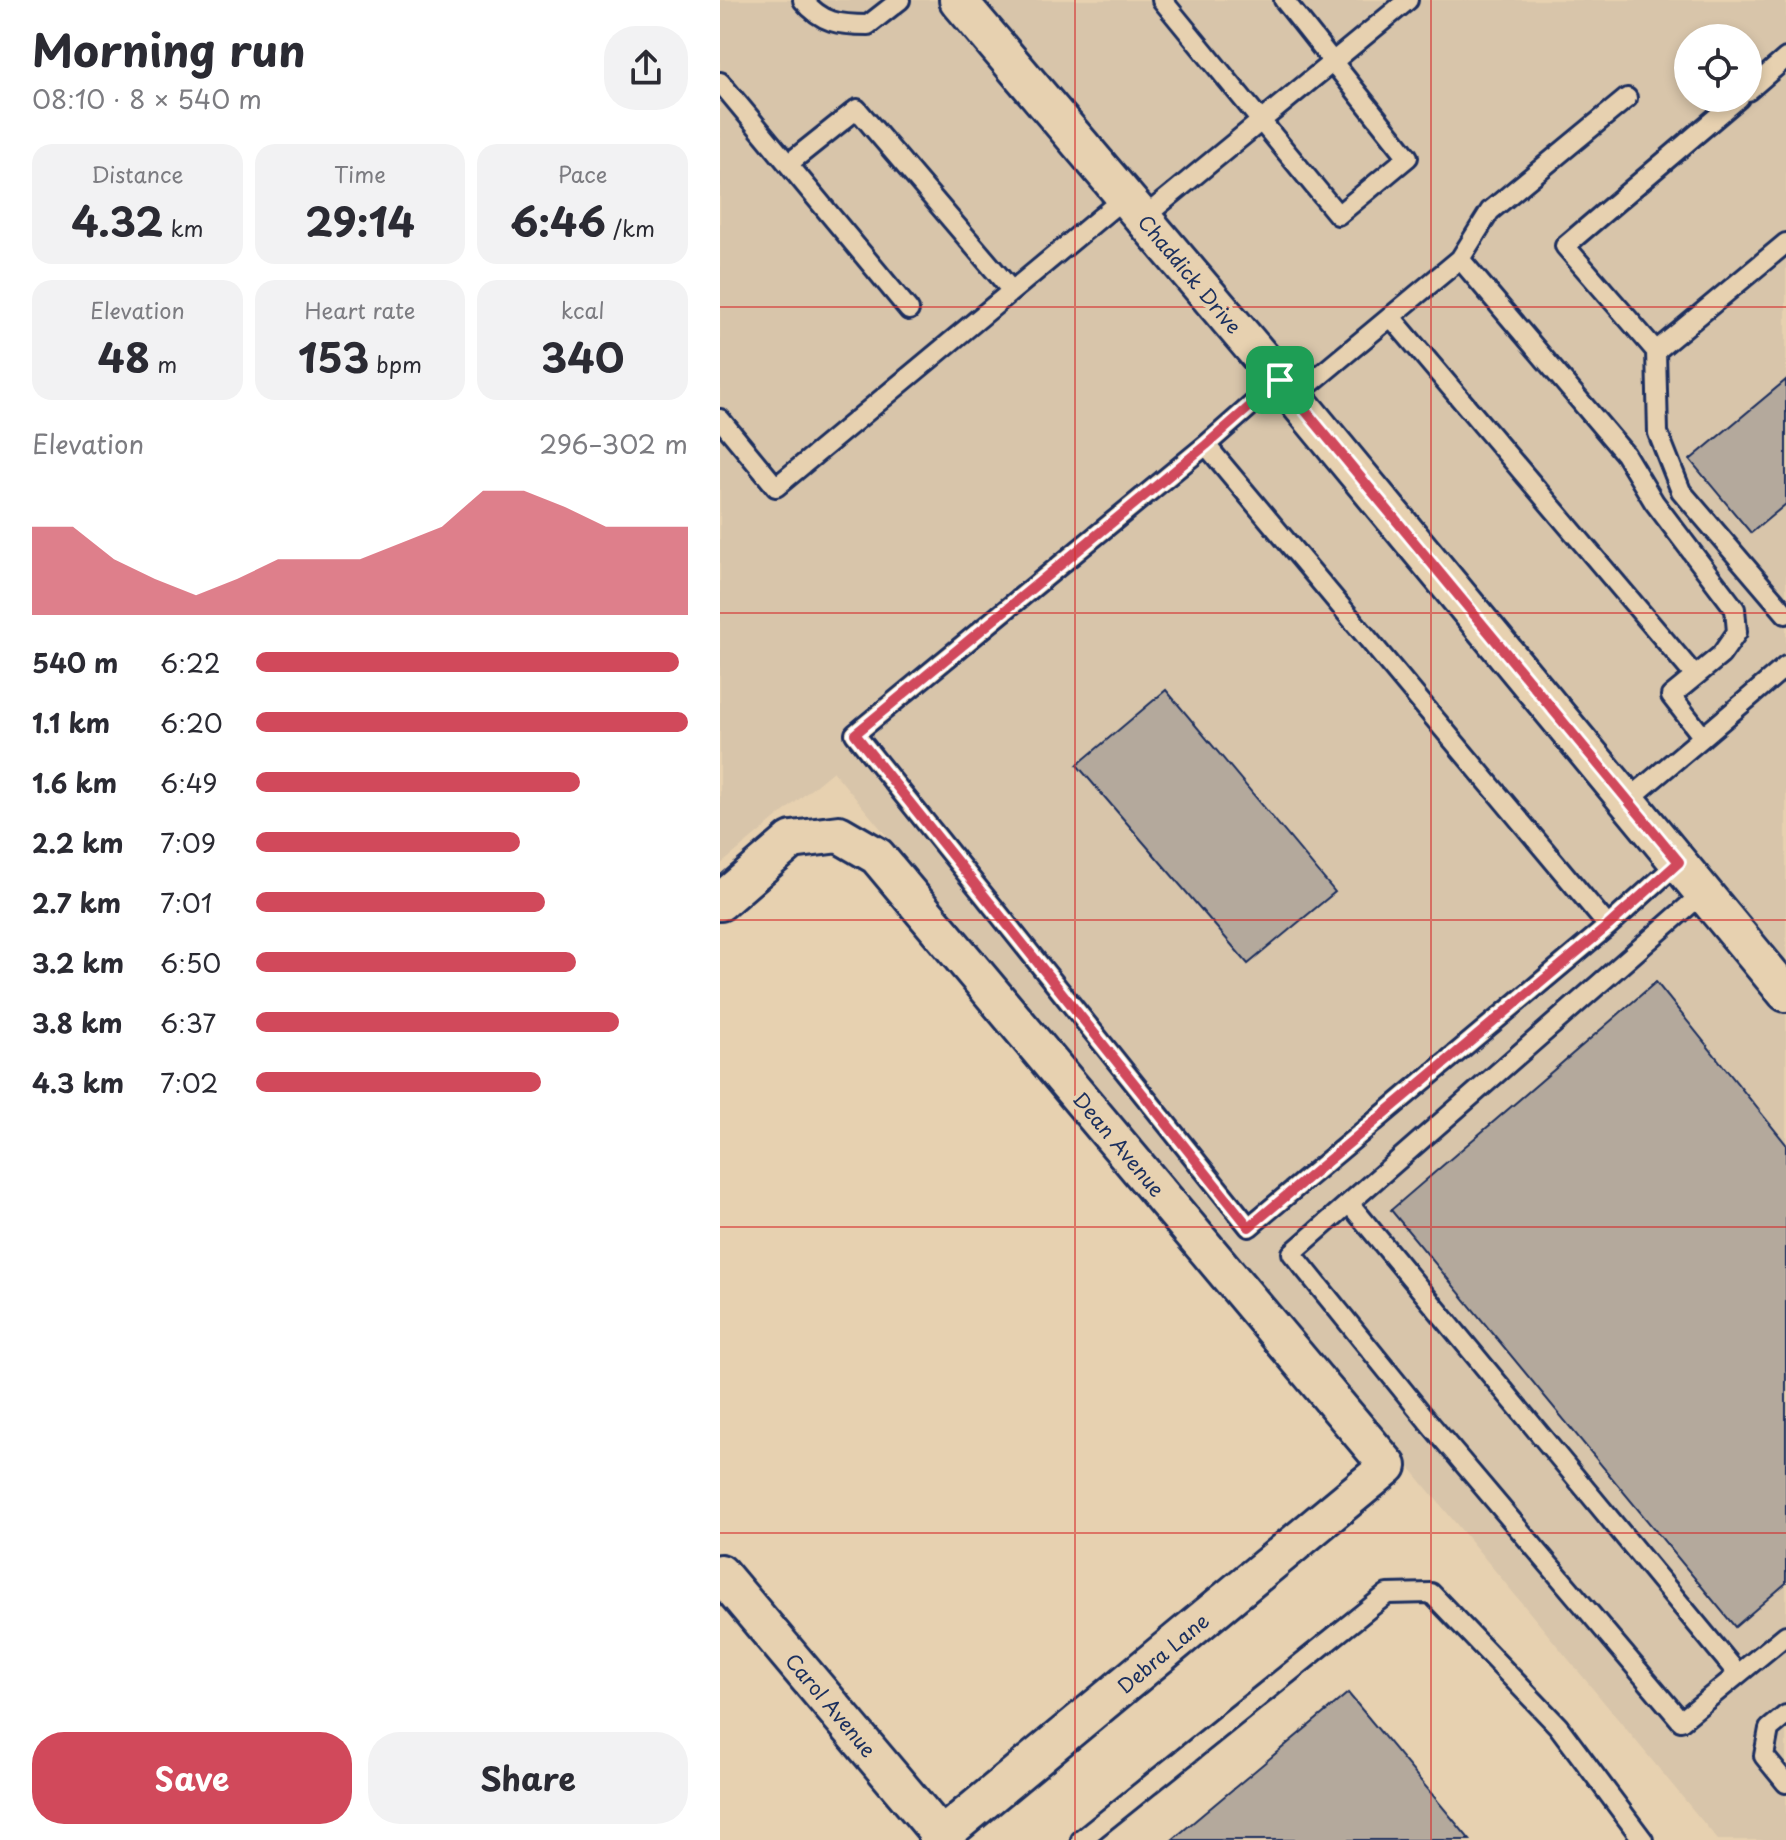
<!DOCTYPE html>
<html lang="en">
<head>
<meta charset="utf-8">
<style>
	:root { --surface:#fff; --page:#f2f2f3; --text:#2b2b33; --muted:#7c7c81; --accent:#d1495b }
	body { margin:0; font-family:"Playpen Sans",sans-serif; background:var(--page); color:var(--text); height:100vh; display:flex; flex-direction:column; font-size:30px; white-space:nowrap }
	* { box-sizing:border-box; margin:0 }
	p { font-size:26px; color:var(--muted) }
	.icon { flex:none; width:44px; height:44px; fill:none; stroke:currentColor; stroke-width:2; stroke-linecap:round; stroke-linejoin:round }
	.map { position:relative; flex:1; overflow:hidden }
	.sheet { display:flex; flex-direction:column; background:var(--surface); width:720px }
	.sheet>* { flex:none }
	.tools { position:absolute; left:954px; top:24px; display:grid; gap:16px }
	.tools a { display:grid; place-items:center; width:88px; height:88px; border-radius:50%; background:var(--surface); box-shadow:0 4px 12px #0003; font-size:40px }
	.pin { position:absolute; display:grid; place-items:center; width:68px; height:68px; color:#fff; margin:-34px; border-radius:16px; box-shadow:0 4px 12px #0006 }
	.round { display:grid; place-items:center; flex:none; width:84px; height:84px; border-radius:32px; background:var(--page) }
	.summary { display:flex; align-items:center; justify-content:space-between; height:136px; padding:0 32px }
	h1 { font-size:44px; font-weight:700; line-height:60px }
	.figures { display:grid; grid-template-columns:repeat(3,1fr); gap:12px; height:136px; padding:8px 32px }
	.figures div { display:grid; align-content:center; border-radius:20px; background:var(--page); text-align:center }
	.figures b { font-size:40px; font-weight:700 }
	.figures small { font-size:22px; font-weight:400 }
	.figures p { font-size:22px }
	.chart { height:224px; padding:16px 32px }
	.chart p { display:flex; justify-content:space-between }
	.chart svg { width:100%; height:144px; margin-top:8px; fill:var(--accent); opacity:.7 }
	.action { display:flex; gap:16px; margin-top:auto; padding:16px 32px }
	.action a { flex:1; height:92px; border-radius:32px; background:var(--accent); color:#fff; font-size:32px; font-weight:700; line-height:92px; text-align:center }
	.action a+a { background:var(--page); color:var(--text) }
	ul { padding:0 32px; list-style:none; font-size:26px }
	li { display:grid; grid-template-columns:128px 96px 1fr; align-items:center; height:60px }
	li i { height:20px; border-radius:10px; background:var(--accent) }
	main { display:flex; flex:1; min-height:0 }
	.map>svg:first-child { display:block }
	.built { fill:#d8c5aa; fill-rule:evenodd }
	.building { fill:#b4a99c; stroke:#1b2f5e; stroke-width:2 }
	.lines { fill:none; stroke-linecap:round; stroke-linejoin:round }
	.service-casing { stroke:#1b2f5e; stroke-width:24 }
	.minor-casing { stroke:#1b2f5e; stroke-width:42 }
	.service { stroke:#e7d1b0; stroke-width:18 }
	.minor { stroke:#e7d1b0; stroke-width:36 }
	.route-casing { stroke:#fff; stroke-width:16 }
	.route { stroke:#d1495b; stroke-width:10 }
	.grid { fill:none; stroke:#d62828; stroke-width:2; stroke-opacity:0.55 }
	.labels { text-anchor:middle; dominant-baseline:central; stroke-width:8; stroke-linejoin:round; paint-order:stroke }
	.street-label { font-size:20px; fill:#1b2f5e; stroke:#e7d1b0 }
</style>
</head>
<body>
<main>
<section class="sheet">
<div class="summary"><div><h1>Morning run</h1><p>08:10 · 8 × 540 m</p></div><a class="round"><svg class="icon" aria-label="share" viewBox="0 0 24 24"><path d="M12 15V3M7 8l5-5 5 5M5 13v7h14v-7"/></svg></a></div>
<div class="figures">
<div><p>Distance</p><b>4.32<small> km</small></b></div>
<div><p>Time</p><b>29:14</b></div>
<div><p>Pace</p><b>6:46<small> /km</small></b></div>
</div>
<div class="figures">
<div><p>Elevation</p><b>48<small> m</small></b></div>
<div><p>Heart rate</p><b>153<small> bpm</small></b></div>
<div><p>kcal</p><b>340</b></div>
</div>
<div class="chart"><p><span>Elevation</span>296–302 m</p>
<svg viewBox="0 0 160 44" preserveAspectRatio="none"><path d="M0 44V17L10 17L20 27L30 33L40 38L50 33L60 27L70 27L80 27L90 22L100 17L110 6L120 6L130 11L140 17L150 17L160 17V44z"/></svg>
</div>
<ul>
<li><b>540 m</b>6:22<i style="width:98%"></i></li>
<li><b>1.1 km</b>6:20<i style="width:100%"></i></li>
<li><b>1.6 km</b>6:49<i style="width:75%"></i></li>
<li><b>2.2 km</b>7:09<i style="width:61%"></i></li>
<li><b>2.7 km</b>7:01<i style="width:67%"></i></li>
<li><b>3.2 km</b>6:50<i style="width:74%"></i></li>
<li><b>3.8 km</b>6:37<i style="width:84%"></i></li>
<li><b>4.3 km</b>7:02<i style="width:66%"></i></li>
</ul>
<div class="action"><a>Save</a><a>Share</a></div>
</section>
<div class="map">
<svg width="1066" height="1840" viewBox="0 0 1066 1840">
	<rect width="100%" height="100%" fill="#e7d1b0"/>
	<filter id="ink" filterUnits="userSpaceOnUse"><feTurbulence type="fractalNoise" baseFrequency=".0125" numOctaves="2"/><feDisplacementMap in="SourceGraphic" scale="16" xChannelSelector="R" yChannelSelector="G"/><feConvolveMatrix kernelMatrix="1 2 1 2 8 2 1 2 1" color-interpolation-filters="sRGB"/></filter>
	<g filter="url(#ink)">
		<path class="built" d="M0 0H1066V1840H998L113 771 0 865ZM968 38H1028V98H968Z"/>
		<path class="building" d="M1066 380V504L1031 533 970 460Z
			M446 690 615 892 528 964 357 765Z
			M936 982 1066 1144V1583L1015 1627 671 1210Z
			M628 1693 750 1840H452Z"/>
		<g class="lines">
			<defs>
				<path id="service" d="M83 0C102 23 119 25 148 25L180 0
					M442 0 618 215 688 157 564 0
					M0 82 68 164
					M1028 91 1066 58
					M423 218 688 0
					M1066 243 936 351 938 433 961 491 1066 614
					M740 259 770 211 907 98
					M189 310 68 164 137 109 292 291
					M671 317 975 676
					M936 351 845 246 1019 98
					M574 397 740 259 905 454 934 502 1015 609 1017 632 1001 655 951 696 983 737 907 801
					M0 419 56 487 405 197
					M486 445 560 380
					M983 737 1066 666
					M983 893 572 1253 711 1425 961 1721 1066 1635
					M888 926 486 445 135 734 529 1227 888 926 959 862
					M629 1203 1018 1674
					M1066 1715 1049 1729 1044 1756 1066 1783
					M361 1840 667 1594 711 1593 838 1726 923 1840"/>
				<path id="minor" d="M238 0 560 380 1066 993
					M0 902 72 840 119 834 157 856 668 1466 217 1840
					M0 1573 221 1836"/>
			</defs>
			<use href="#service" class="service-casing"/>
			<use href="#minor" class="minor-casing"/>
			<use href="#service" class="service"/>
			<use href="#minor" class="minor"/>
		</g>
	</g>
	<g class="lines" filter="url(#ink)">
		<defs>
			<path id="route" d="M560 380 959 862 888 926 529 1227 135 734 486 445Z"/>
		</defs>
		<use href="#route" class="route-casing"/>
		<use href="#route" class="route"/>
	</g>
	<path class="grid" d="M355 0V1840M711 0V1840M0 307H1066M0 613H1066M0 920H1066M0 1227H1066M0 1533H1066"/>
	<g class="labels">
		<g class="street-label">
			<text transform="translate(470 274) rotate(50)">Chaddick Drive</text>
			<text transform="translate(399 1144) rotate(50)">Dean Avenue</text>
			<text transform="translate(443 1653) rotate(-40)">Debra Lane</text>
			<text transform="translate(111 1705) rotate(50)">Carol Avenue</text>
		</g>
	</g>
</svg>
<div class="tools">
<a><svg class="icon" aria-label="locate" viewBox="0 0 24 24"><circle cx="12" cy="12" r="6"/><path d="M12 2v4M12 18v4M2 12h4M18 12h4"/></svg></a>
</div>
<div class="pin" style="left:560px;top:380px;background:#1e9e55"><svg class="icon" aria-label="arrive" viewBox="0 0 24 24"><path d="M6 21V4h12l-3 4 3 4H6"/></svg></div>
</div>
</main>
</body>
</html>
